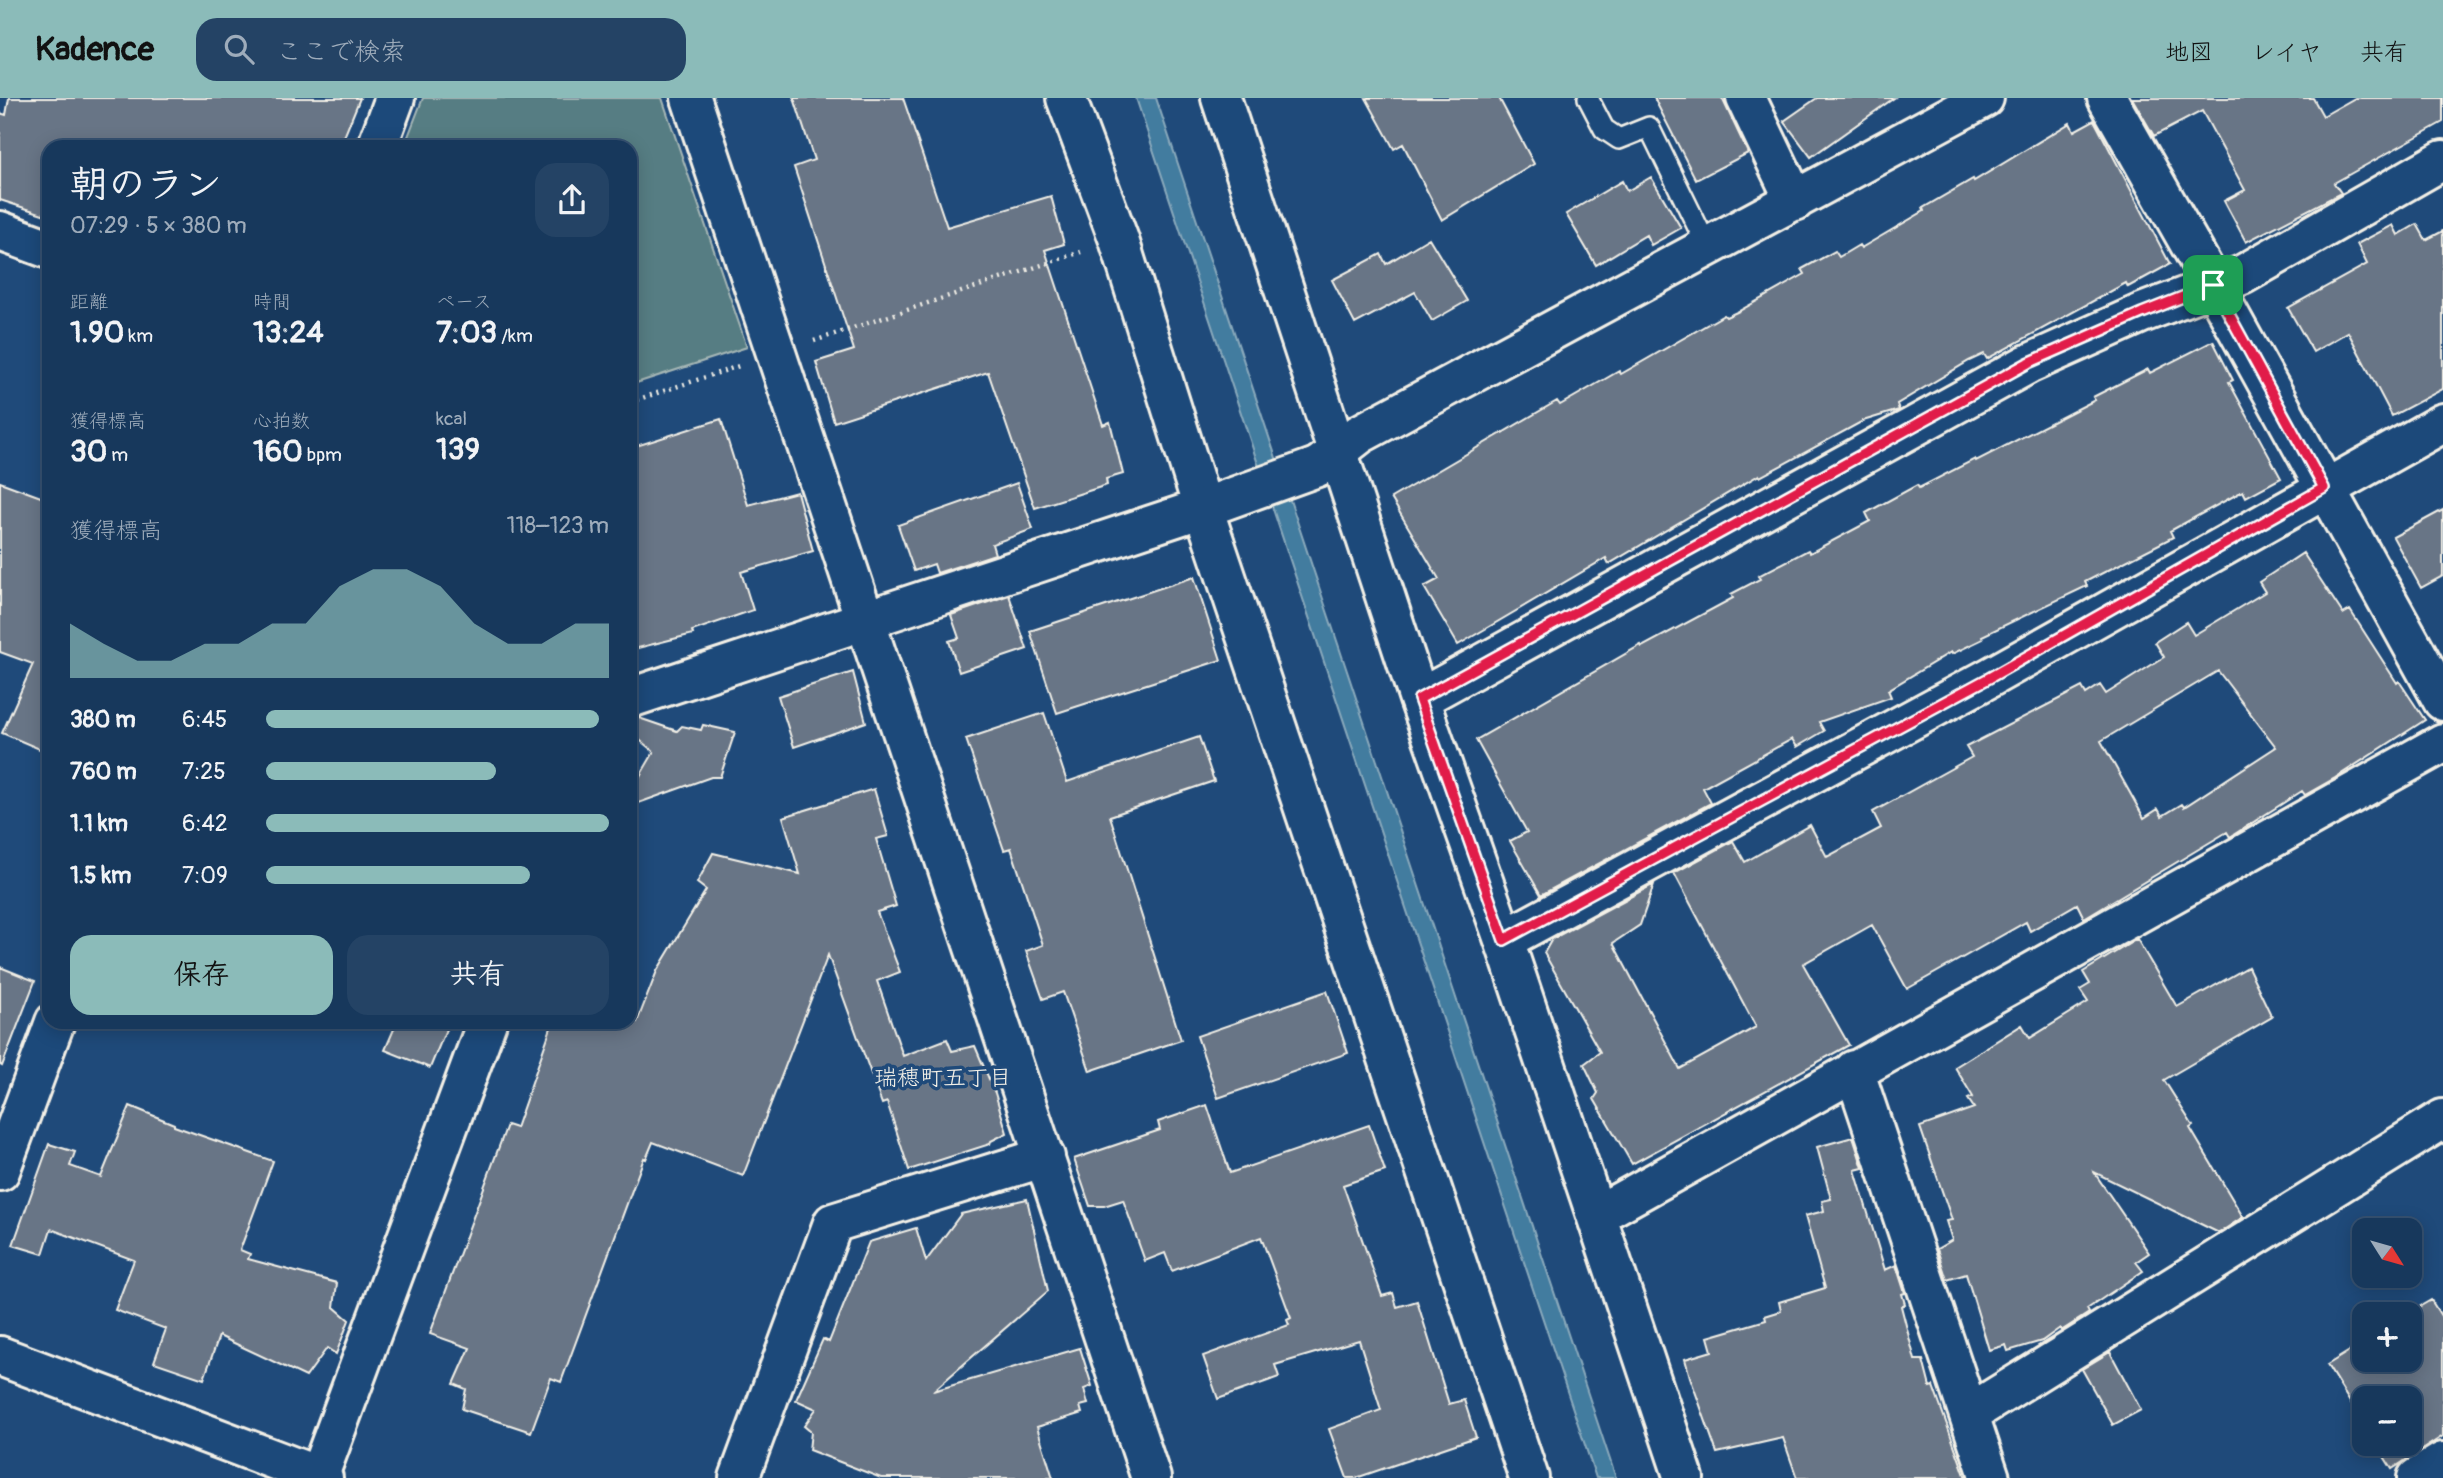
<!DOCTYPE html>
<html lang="ja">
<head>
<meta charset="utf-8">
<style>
	:root { --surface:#17385c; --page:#244365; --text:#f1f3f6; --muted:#9eacbb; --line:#365272; --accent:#8bbbb9 }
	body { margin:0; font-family:Pangolin,"Klee One",sans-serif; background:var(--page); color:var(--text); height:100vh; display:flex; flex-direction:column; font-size:26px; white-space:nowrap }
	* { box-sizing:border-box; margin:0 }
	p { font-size:23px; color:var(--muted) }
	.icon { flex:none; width:38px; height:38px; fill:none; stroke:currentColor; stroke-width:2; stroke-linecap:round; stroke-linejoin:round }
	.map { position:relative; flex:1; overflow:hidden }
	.side { position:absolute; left:42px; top:42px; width:595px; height:889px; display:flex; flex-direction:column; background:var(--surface); border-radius:21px; box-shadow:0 4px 18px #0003,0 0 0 2px var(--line) }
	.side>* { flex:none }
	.needle { width:46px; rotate:127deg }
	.controls { position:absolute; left:2352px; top:1120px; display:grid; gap:14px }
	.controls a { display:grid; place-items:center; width:70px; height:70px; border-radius:14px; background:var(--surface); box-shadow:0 4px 18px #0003,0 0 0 2px var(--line); font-size:35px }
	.pin { position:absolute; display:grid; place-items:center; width:60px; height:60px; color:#fff; margin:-30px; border-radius:14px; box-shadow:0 4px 10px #0006 }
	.round { display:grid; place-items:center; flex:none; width:74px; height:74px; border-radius:21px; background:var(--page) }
	.headline { display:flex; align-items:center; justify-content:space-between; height:119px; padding:0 28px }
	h1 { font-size:38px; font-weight:700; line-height:52px }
	.stats { display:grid; grid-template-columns:repeat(3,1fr); gap:10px; height:119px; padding:7px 28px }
	.stats div { display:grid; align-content:center }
	.stats b { font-size:30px; font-weight:700 }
	.stats small { font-size:19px; font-weight:400 }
	.stats p { font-size:19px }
	.chart { height:196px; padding:14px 28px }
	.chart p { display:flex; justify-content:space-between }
	.chart svg { width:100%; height:126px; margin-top:7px; fill:var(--accent); opacity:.7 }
	.action { display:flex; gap:14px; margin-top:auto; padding:14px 28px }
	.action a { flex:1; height:80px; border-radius:21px; background:var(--accent); color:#111; font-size:28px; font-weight:700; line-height:80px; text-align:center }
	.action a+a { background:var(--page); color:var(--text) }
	ul { padding:0 28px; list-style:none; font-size:23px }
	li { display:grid; grid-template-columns:112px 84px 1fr; align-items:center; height:52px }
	li i { height:18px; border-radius:9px; background:var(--accent) }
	header { display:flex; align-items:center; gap:42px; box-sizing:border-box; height:98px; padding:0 35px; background:var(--accent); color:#111 }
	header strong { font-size:33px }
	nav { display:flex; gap:38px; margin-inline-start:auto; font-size:24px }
	.search { width:490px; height:63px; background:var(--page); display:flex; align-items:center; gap:18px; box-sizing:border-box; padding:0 24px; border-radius:21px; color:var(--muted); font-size:26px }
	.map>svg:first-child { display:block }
	.green { fill:#577d83; stroke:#a6b7b6; stroke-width:2 }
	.water { fill:#437b9f; stroke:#8aaabc; stroke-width:2 }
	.building { fill:#677486; stroke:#f4f1e8; stroke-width:2; fill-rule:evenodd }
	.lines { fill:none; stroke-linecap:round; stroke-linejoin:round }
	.service-casing { stroke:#f4f1e8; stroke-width:24 }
	.minor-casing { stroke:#f4f1e8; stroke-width:44 }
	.tertiary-casing { stroke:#f4f1e8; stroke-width:44 }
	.path { stroke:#f4f1e8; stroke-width:4.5; stroke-dasharray:2 5; stroke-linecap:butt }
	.service { stroke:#1f4a7a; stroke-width:19 }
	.minor { stroke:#1f4a7a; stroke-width:38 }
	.tertiary { stroke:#1f4a7a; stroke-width:38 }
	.route-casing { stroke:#fff; stroke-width:14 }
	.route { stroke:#e11d48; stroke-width:9 }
	.labels { text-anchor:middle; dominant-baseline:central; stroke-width:7; stroke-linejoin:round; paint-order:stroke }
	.neighbourhood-label { font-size:23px; fill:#f4f1e8; stroke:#1f4a7a }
</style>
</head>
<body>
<header>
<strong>Kadence</strong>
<div class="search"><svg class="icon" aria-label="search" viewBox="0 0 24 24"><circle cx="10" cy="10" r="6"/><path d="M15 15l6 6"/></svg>ここで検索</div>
<nav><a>地図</a><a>レイヤ</a><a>共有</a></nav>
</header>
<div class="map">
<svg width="2443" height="1380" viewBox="0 0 2443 1380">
	<rect width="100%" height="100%" fill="#1f4a7a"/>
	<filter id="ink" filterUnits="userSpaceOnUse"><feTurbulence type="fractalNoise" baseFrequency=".0143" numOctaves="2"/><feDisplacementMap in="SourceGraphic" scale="14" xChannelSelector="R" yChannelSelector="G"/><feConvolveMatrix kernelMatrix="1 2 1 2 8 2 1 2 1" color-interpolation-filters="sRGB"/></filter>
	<g filter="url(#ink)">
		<path class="green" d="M423 0H662L747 249 630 287V49H404Z"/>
		<path class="water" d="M1136 0H1156L1616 1380H1596Z"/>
		<path class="building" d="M9 0H360L340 49H49V118L0 102V15L6 17Z
			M794 0H903L947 129 1051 98 1064 146 1045 152 1103 327 1110 324 1123 376 1106 381 1107 387 1035 410 988 274 834 324 816 264 854 252 794 69 814 62Z
			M1366 0H1499L1534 66 1442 122 1403 46 1394 51Z
			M1654 0H1722L1748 55 1696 82Z
			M1817 0H1894L1811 59 1784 23Z
			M2132 0H2313L2323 18 2355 0H2443V24L2334 85 2341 95 2246 144 2224 103 2245 92 2202 13 2154 38Z
			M2094 22 2170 166 2128 189 2126 185 1987 261 1984 256 1969 263 1897 306 1899 312 1863 323 1760 379 1759 377 1609 466 1606 460 1458 547 1424 489 1439 481 1391 400 1557 303 1560 307 1619 273 1621 276 1724 217 1726 219 1739 213 1805 176 1802 171 1835 153 1839 159 1859 147 1861 150 1924 113 1923 110 1973 81 1974 83 2070 25 2074 33Z
			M1651 79 1681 130 1651 147 1646 137 1596 167 1566 116 1622 83 1627 93Z
			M2417 126 2426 142 2443 133V291L2392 318 2348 234 2313 254 2288 210 2367 166 2357 146 2393 127 2398 137Z
			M1429 140 1467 203 1432 223 1415 194 1355 226 1332 182 1381 156 1386 166Z
			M2213 243 2233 282 2229 284 2281 380 2246 399 2243 393 2170 433 2173 439 2085 484 2087 488 1982 538 1983 541 1952 556 1951 554 1888 592 1891 599 1819 624 1824 633 1797 649 1792 641 1703 690 1711 705 1541 797 1510 743 1527 734 1476 642 1641 547 1642 549 1733 500 1731 496 1760 481 1758 478 1808 452 1810 455 1870 423 1866 415 1917 387 1919 390 1975 361 1976 363 2095 302 2093 299 2148 271 2150 275Z
			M721 321 748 407 797 394 813 453 741 474 753 512 692 533 693 536 630 552V350Z
			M0 384 49 402V655L2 635 33 566 0 554Z
			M1017 385 1033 431 992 446 995 456 937 475 934 466 914 473 898 427Z
			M2443 412V478L2421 490 2393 439Z
			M2303 455 2343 516 2350 512 2397 585 2399 583 2425 622 2335 680 2305 697 2302 693 2230 739 2227 734 2084 820 2077 806 2030 833 2026 824 1907 891 1872 827 1803 866 1849 947 1632 1066 1594 1001 1598 995 1584 966 1600 954 1544 855 1552 841 1654 786 1640 827 1613 845 1680 971 1756 929 1674 775 1733 743 1745 764 1810 727 1827 759 1881 730 1873 714 1972 659 1966 649 2082 589 2086 596 2100 587 2106 596 2164 559 2155 544 2186 524 2194 537 2265 494 2259 484ZM2218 573 2276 649 2184 709 2182 706 2162 718 2158 711 2144 720 2101 643Z
			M1194 479 1221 562 1057 615 1030 533Z
			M1009 497 1027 551 959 574 949 543 959 540 951 517Z
			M853 574 866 624 794 649 778 598Z
			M1044 615 1067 684 1199 639 1214 683 1110 718 1181 942 1090 973 1063 894 1043 901 1026 853 1043 847 1011 750 1004 752 966 641Z
			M639 620 677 633 682 628 701 632 703 627 735 634 720 679H711L630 708V695L654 654 630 634V621Z
			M874 691 888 738 876 741 896 808 877 814 900 874 877 883 903 958 947 941 952 953 975 948 995 995 1007 1035 991 1043 990 1046 909 1072 887 1004 882 1006 828 857 743 1078 653 1044 646 1061 644 1060 561 1284 551 1280 531 1334 462 1311 466 1291 454 1286 470 1250 430 1236 507 1027 516 1030 553 924H637L657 873 706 792 697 785 713 755 800 776 783 719Z
			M2137 841 2177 909 2248 869 2272 919 2164 982 2193 1028 2190 1030 2243 1119 2219 1135 2094 1074 2149 1155 2136 1164 2143 1173 2087 1211 2089 1215 2061 1233 2060 1230 2042 1243 2008 1253 2006 1247 1989 1252 1966 1176 1947 1182 1937 1151 1952 1142 1946 1123 1952 1122 1920 1029 1974 1010 1968 1001 1973 999 1955 969 2022 927 2030 940 2088 904 2080 892 2090 886 2083 874Z
			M0 869 35 883 2 968 0 967Z
			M1327 893 1348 955 1218 1000 1197 938Z
			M397 924H449L430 970 385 952Z
			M1207 1007 1230 1075 1369 1027 1385 1073 1343 1087 1382 1198 1393 1195 1397 1209 1417 1203 1449 1306 1464 1302 1476 1339 1356 1380H1347L1329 1331 1381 1312 1359 1242 1275 1267 1279 1279 1218 1301 1203 1258 1289 1227 1287 1222 1291 1220 1261 1139 1172 1173 1165 1155 1145 1163 1123 1102 1104 1108H1090L1074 1061 1160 1032 1158 1024Z
			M130 1008 174 1026V1028L273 1063 240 1152 250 1156 248 1161 337 1185 334 1209 349 1222 336 1256 327 1250 306 1279 219 1238 204 1281 154 1264 166 1231 115 1212 134 1162 51 1131 43 1156 13 1147 49 1046 75 1054 70 1068 101 1079Z
			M1853 1039 1863 1070 1855 1072 1885 1172 1896 1167 1905 1195 1902 1196 1905 1206 1901 1208 1915 1262H1923L1930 1289 1933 1288 1966 1380H1797L1783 1340 1717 1355 1690 1279 1685 1261 1712 1253 1708 1239 1766 1222 1765 1218 1781 1213 1779 1204 1825 1190 1805 1118 1824 1113 1822 1103 1831 1101 1817 1049Z
			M1027 1101 1048 1193 933 1293 1080 1250 1092 1288 1084 1291 1088 1306 1080 1308 1082 1315 1037 1329 1053 1380H881L809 1352 811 1334 804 1328 816 1311 796 1302 823 1241 829 1244 869 1144 916 1130 926 1163 961 1116Z
			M2431 1202 2443 1221V1338L2392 1371 2376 1346H2410V1300H2364V1327L2327 1267 2364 1244V1262H2410V1216H2407Z
			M2110 1254 2141 1312 2113 1327 2082 1271Z"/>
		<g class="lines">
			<defs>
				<path id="service" d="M1588 0 1604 31 1619 41 1649 29 1708 150"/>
				<path id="minor" d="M1066 0 1119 142 1203 410 1529 1380
					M1221 0 1419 601 1504 842 1684 1380
					M1746 0 1795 103
					M2107 0 2213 187 2443 603
					M0 133 49 151
					M1319 368 1360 336 1984 0
					M1419 601 2028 266 2142 215 2242 177 2443 62
					M1504 842 1989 580 2443 325
					M1854 972 1990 1380
					M1597 1117 2443 645
					M1969 1316 2443 1021
					M739 1380 833 1125 1045 1059
					M2417 1380 2443 1364"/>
				<path id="tertiary" d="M691 0 1151 1380
					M377 49 395 0
					M630 600 1203 410 1317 369
					M0 1073 55 924
					M0 1258 323 1380
					M318 1380 487 924"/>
			</defs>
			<use href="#service" class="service-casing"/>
			<use href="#minor" class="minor-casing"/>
			<use href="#tertiary" class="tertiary-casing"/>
			<path class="path" d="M814 243 1081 154
				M630 304 739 268"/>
			<use href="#service" class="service"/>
			<use href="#minor" class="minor"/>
			<use href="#tertiary" class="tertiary"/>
		</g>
	</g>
	<g class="lines" filter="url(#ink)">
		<defs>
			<path id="route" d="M2213 187 2324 390 1989 580 1504 842 1419 601 2028 265 2142 215Z"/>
		</defs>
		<use href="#route" class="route-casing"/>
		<use href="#route" class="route"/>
	</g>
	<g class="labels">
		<g class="neighbourhood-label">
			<text x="943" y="979">瑞穂町五丁目</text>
		</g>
	</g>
</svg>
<div class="controls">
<a><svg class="needle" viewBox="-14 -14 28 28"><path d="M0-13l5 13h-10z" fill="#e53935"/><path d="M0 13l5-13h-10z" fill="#9eacbb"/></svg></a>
<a>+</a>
<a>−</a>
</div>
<div class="pin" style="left:2213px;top:187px;background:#1e9e55"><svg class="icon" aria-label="arrive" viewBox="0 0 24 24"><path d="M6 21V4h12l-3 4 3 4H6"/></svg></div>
<section class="side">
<div class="headline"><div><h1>朝のラン</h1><p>07:29 · 5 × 380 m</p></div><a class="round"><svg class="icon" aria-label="share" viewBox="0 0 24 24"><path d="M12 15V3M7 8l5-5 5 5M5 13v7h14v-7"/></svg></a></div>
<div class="stats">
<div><p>距離</p><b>1.90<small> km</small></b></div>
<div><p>時間</p><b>13:24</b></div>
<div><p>ペース</p><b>7:03<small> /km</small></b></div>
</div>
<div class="stats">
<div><p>獲得標高</p><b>30<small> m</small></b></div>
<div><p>心拍数</p><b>160<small> bpm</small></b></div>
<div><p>kcal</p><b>139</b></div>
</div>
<div class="chart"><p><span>獲得標高</span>118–123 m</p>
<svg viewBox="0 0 160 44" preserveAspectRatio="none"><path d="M0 44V25L10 32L20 38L30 38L40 32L50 32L60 25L70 25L80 12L90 6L100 6L110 12L120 25L130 32L140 32L150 25L160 25V44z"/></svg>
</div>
<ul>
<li><b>380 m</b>6:45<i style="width:97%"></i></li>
<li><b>760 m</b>7:25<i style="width:67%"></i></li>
<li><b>1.1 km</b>6:42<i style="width:100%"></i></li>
<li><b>1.5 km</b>7:09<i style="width:77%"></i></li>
</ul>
<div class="action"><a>保存</a><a>共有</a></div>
</section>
</div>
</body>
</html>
